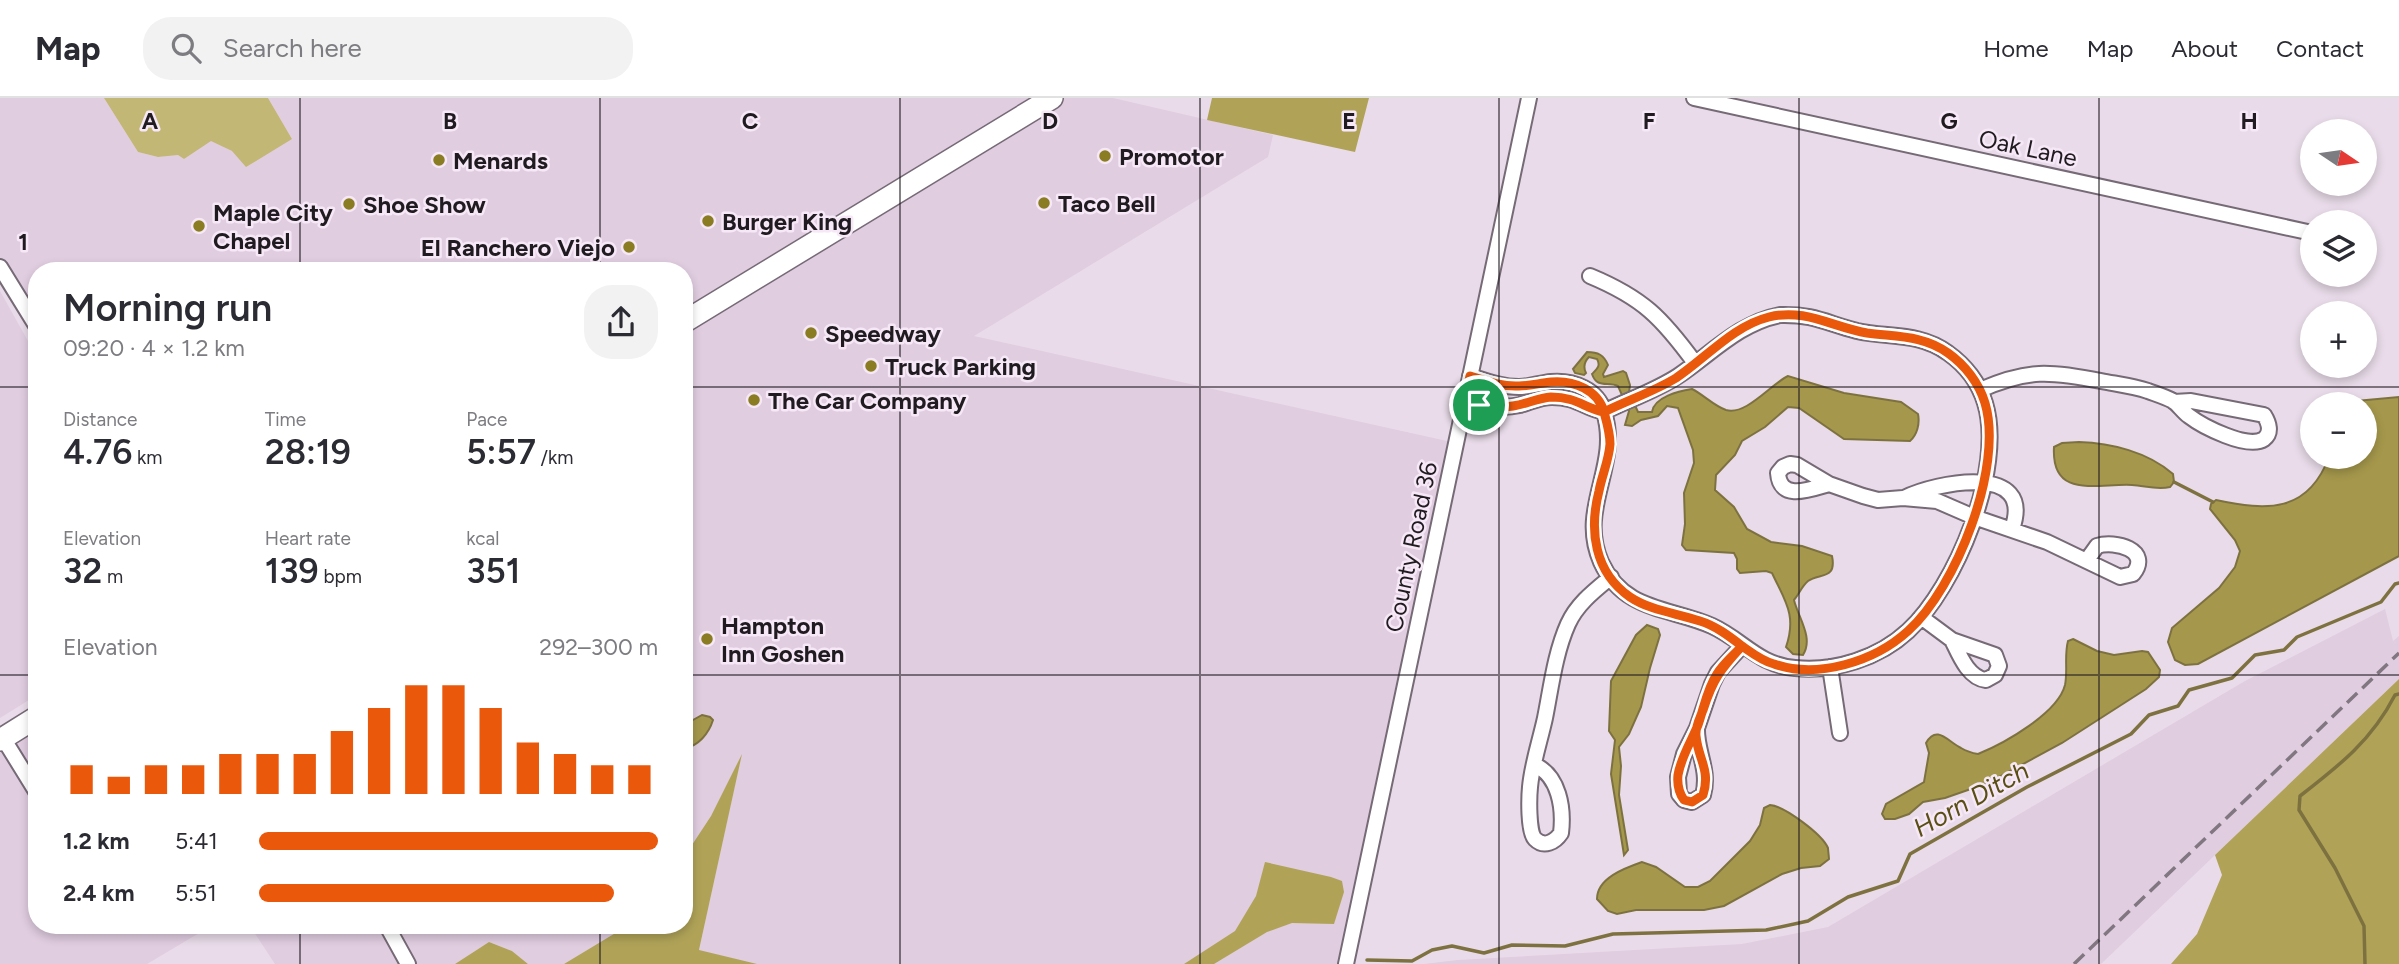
<!DOCTYPE html>
<html lang="en">
<head>
<meta charset="utf-8">
<style>
	:root { --surface:#fff; --page:#f2f2f3; --text:#2b2b33; --muted:#7c7c81; --line:#e1e1e2; --accent:#ea580c }
	body { margin:0; font-family:Figtree,sans-serif; background:var(--page); color:var(--text); height:100vh; display:flex; flex-direction:column; font-size:26px; white-space:nowrap }
	* { box-sizing:border-box; margin:0 }
	p { font-size:23px; color:var(--muted) }
	.icon { flex:none; width:38px; height:38px; fill:none; stroke:currentColor; stroke-width:2; stroke-linecap:round; stroke-linejoin:round }
	.map { position:relative; flex:1; overflow:hidden }
	.sheet { position:absolute; left:28px; top:164px; width:665px; height:672px; display:flex; flex-direction:column; background:var(--surface); border-radius:28px; box-shadow:0 4px 10px #0003 }
	.sheet>* { flex:none }
	.needle { width:46px; rotate:103deg }
	.controls { position:absolute; left:2300px; top:21px; display:grid; gap:14px }
	.controls a { display:grid; place-items:center; width:77px; height:77px; border-radius:50%; background:var(--surface); box-shadow:0 4px 10px #0003; font-size:35px }
	.pin { position:absolute; display:grid; place-items:center; width:60px; height:60px; color:#fff; margin:-30px; border:4px solid #fff; border-radius:50%; box-shadow:0 2px 7px #0007 }
	.round { display:grid; place-items:center; flex:none; width:74px; height:74px; border-radius:28px; background:var(--page) }
	.headline { display:flex; align-items:center; justify-content:space-between; height:119px; padding:0 35px }
	h1 { font-size:38px; font-weight:600; line-height:52px }
	.stats { display:grid; grid-template-columns:repeat(3,1fr); gap:10px; height:119px; padding:7px 35px }
	.stats div { display:grid; align-content:center }
	.stats b { font-size:35px; font-weight:600 }
	.stats small { font-size:19px; font-weight:400 }
	.stats p { font-size:19px }
	.chart { height:196px; padding:14px 35px }
	.chart p { display:flex; justify-content:space-between }
	.chart svg { width:100%; height:126px; margin-top:7px; stroke:var(--accent); stroke-width:6 }
	ul { padding:0 35px; list-style:none; font-size:23px }
	li { display:grid; grid-template-columns:112px 84px 1fr; align-items:center; height:52px }
	li i { height:18px; border-radius:9px; background:var(--accent) }
	header { display:flex; align-items:center; gap:42px; box-sizing:border-box; height:98px; padding:0 35px; background:var(--surface); border-bottom:2px solid var(--line) }
	header strong { font-size:33px }
	nav { display:flex; gap:38px; margin-inline-start:auto; font-size:24px }
	.search { width:490px; height:63px; background:var(--page); display:flex; align-items:center; gap:18px; box-sizing:border-box; padding:0 24px; border-radius:28px; color:var(--muted); font-size:26px }
	.map>svg:first-child { display:block }
	.built { fill:#e0cde0 }
	.green { fill:#c2b774 }
	.forest { fill:#b0a358 }
	.water { fill:#a5984c; stroke:#7d723f; stroke-width:2 }
	.lines { fill:none; stroke-linecap:round; stroke-linejoin:round }
	.stream { stroke:#7d723f; stroke-width:3.5 }
	.minor-casing { stroke:#766a76; stroke-width:18 }
	.highway-casing { stroke:#766a76; stroke-width:24 }
	.minor { stroke:#fff; stroke-width:14 }
	.highway { stroke:#fff; stroke-width:21 }
	.rail { stroke:#807780; stroke-width:3.5; stroke-dasharray:14 7; stroke-linecap:butt }
	.route-casing { stroke:#fff; stroke-width:14 }
	.route { stroke:#ea580c; stroke-width:9 }
	.grid { fill:none; stroke:#201b20; stroke-width:2; stroke-opacity:0.55 }
	.poi-dot { fill:#8a7c22; stroke:#f6e8f6; stroke-width:2.5 }
	.labels { text-anchor:middle; dominant-baseline:central; stroke-width:5; stroke-linejoin:round; paint-order:stroke }
	.street-label { font-size:24px; fill:#201b20; stroke:#f6e8f6 }
	.poi-label { font-size:24px; font-weight:bold; fill:#201b20; stroke:#f6e8f6; text-anchor:start }
	.water-label { font-size:26px; font-style:italic; fill:#594f15; stroke:#f6e8f6 }
	.grid-label { font-size:23px; text-anchor:middle; font-weight:bold; fill:#201b20; stroke:#f6e8f6; stroke-width:5; stroke-linejoin:round; paint-order:stroke }
</style>
</head>
<body>
<header>
<strong>Map</strong>
<div class="search"><svg class="icon" aria-label="search" viewBox="0 0 24 24"><circle cx="10" cy="10" r="6"/><path d="M15 15l6 6"/></svg>Search here</div>
<nav><a>Home</a><a>Map</a><a>About</a><a>Contact</a></nav>
</header>
<div class="map">
<svg width="2399" height="866" viewBox="0 0 2399 866">
	<rect width="100%" height="100%" fill="#e9dbe9"/>
	<path class="built" d="M0 0H104L138 54 158 59 178 57 184 61 211 42 232 53 292 41 268 0H1113L1273 37 1268 59 974 238 1456 345 1346 866H696L741 659 711 718 684 759V173H37V229L0 169Z
		M0 193 37 259V597L0 620Z
		M2385 511 2393 543 2399 538V581L2101 866H1424L1458 862 1742 846 1828 829 2245 583Z
		M37 631V828H211L147 866H0V654Z
		M250 828H627L564 866H528L512 853 489 844 455 866H275Z"/>
	<path class="green" d="M104 0H268L292 41 246 69 232 53 211 43 184 61 178 57 158 59 138 54Z"/>
	<path class="forest" d="M1212 0H1369L1355 54 1207 22Z
		M2399 581V866H2171L2197 836 2222 777 2215 757Z
		M742 656 699 852 757 866H564L627 828H684V759L711 718Z
		M1265 764 1331 779 1342 783 1344 794 1334 826 1292 825 1267 834 1214 866H1184L1235 833 1256 798Z
		M489 844 512 853 528 866H455Z"/>
	<path class="water" d="M1587 254C1598 254 1604 257 1608 267L1603 276 1604 279 1623 273 1626 275 1630 287 1629 294 1638 314H1652C1654 299 1679 293 1692 291 1704 297 1714 308 1726 312 1746 318 1771 286 1788 278L1844 295 1901 304 1918 316C1920 326 1917 337 1910 343L1844 341 1799 310 1788 309 1765 329 1742 343 1735 357 1716 377 1715 392 1734 409 1747 431 1771 444 1802 448 1832 458C1837 482 1819 475 1808 483 1802 488 1799 496 1794 502 1798 519 1814 540 1803 557L1793 556 1786 549C1797 517 1785 503 1772 475L1766 473 1740 475 1737 471V461L1734 455 1686 452 1682 447 1685 426 1684 395 1694 365 1693 352 1678 310 1667 308 1658 318 1641 322 1632 328 1625 327 1629 313 1618 288C1608 283 1597 291 1592 276 1597 271 1601 268 1597 261L1589 259C1584 264 1583 269 1586 275L1584 277 1575 275 1573 271Z
		M2399 299V458L2198 566 2185 567 2175 562 2168 544 2172 530 2219 490 2235 469 2240 453 2235 442 2210 411 2211 406 2216 402C2267 413 2308 415 2329 359H2364V306H2353L2356 303Z
		M2079 344C2111 345 2148 354 2173 376L2174 384 2170 389C2157 392 2146 388 2132 387 2098 385 2051 402 2054 349L2062 345Z
		M1647 527 1658 531 1660 537 1650 570 1641 609 1629 636 1619 649 1621 668 1619 697 1628 752 1624 757 1611 676 1615 642 1609 633 1611 583 1636 537Z
		M2073 541 2097 553 2114 557 2142 553 2148 554 2160 572 2159 579 2146 591 2062 645 1988 685 1945 700 1923 704 1909 716 1895 721H1885L1882 716 1886 706 1924 684 1929 655 1926 645C1937 626 1948 644 1961 650 1966 653 1972 655 1978 656 2005 645 2058 615 2065 587 2068 572 2064 558 2068 543Z
		M702 617 710 619 713 622C709 635 698 649 684 650V627Z
		M1770 707C1784 708 1822 736 1828 750 1828 751 1829 760 1829 761L1820 768 1801 770 1782 776 1724 808 1704 812H1636L1617 816 1608 813 1597 801C1597 780 1625 770 1642 764L1656 769 1685 789H1698L1710 783 1750 743 1760 727 1764 710Z"/>
	<g class="lines">
		<path class="stream" d="M2174 384 2213 404
			M1367 862 1412 863 1432 852 1452 848 1484 855 1512 847 1565 848 1613 836 1766 832 1808 823 1848 799 1898 783 1910 756 2027 689 2131 636 2149 617 2178 608 2189 592 2232 580 2255 557 2284 552 2297 539 2381 504 2395 486 2399 485
			M2365 866 2364 828 2335 770 2299 712 2300 698C2340 667 2372 642 2395 597L2399 596"/>
		<defs>
			<path id="minor" d="M1694 0 2312 135
				M0 169 37 229
				M1590 178C1643 200 1662 220 1695 265
				M1780 217C1814 216 1826 225 1857 233 1888 240 1920 234 1948 255 1965 267 1979 285 1985 305 2005 370 1956 489 1908 533 1879 560 1835 574 1795 570 1758 567 1743 542 1712 528 1669 509 1624 514 1601 464 1577 410 1621 369 1604 314 1628 302 1655 293 1678 278 1711 256 1739 225 1780 217Z
				M1980 292C2028 271 2050 273 2101 283 2116 286 2133 288 2148 293 2156 296 2166 299 2173 303 2179 307 2183 314 2189 318 2202 328 2248 352 2264 341 2272 335 2269 325 2264 317L2191 303 2174 304
				M1465 303C1483 308 1501 311 1520 307 1531 304 1540 299 1552 299 1577 299 1584 310 1604 314 1598 292 1574 282 1551 284 1540 285 1530 289 1519 289 1502 289 1486 283 1470 278
				M1829 386C1811 391 1780 404 1778 375L1783 369 1790 366 1797 367 1829 386 1863 398 1878 402 1903 400 1937 403 1974 419 2047 444 2120 479 2133 476C2152 452 2115 442 2097 448L2087 462
				M1904 400C1936 384 2036 364 2012 431
				M1921 519 1952 542 1995 557 1999 568 1995 577 1986 582C1968 580 1959 556 1952 542
				M1830 569 1840 635
				M1697 630C1696 653 1710 672 1703 697L1692 704 1684 702 1679 696 1678 679 1684 656 1697 630 1712 586 1718 574 1742 548
				M3 640 37 695
				M1535 667C1559 678 1564 710 1561 735 1555 744 1544 750 1535 741 1528 734 1529 699 1530 689 1532 666 1540 643 1545 620 1551 590 1555 555 1568 526 1577 506 1594 493 1611 479
				M387 828 408 866
				M1346 866 1529 0"/>
			<path id="highway" d="M684 224 1052 0
				M0 642 37 619"/>
		</defs>
		<use href="#minor" class="minor-casing"/>
		<use href="#highway" class="highway-casing"/>
		<use href="#minor" class="minor"/>
		<use href="#highway" class="highway"/>
		<path class="rail" d="M2074 866 2399 555"/>
	</g>
	<g class="lines">
		<defs>
			<path id="route" d="M1479 307C1491 308 1502 310 1513 308 1526 306 1538 300 1551 299 1577 299 1584 310 1604 314 1607 325 1610 335 1610 346 1609 362 1602 377 1599 393 1589 432 1594 474 1630 499 1651 513 1677 515 1700 523 1716 528 1729 538 1742 548 1720 572 1713 581 1703 612 1700 620 1695 629 1696 638 1698 661 1711 672 1703 697L1692 704 1684 702C1679 695 1677 687 1678 677 1681 659 1691 644 1698 627 1704 610 1707 591 1717 576 1723 566 1734 557 1742 548 1752 555 1762 563 1774 566 1817 581 1874 564 1908 533 1956 490 2004 369 1985 305 1979 285 1965 267 1948 255 1923 237 1896 239 1867 235 1832 229 1805 210 1769 219 1733 228 1706 260 1676 280 1653 294 1628 302 1604 314 1598 292 1574 282 1551 284 1540 285 1530 288 1519 288 1502 289 1486 283 1470 278L1465 303 1479 307"/>
		</defs>
		<use href="#route" class="route-casing"/>
		<use href="#route" class="route"/>
	</g>
	<path class="grid" d="M300 0V173M600 0V173M900 0V866M1200 0V866M1499 0V866M1799 0V866M2099 0V866M0 289H37M684 289H2399M0 577H37M684 577H2399M300 828V866M600 828V866"/>
	<g class="poi-dot">
		<circle cx="1105" cy="58" r="7"/>
		<circle cx="439" cy="62" r="7"/>
		<circle cx="1044" cy="105" r="7"/>
		<circle cx="349" cy="106" r="7"/>
		<circle cx="708" cy="123" r="7"/>
		<circle cx="199" cy="128" r="7"/>
		<circle cx="629" cy="149" r="7"/>
		<circle cx="811" cy="235" r="7"/>
		<circle cx="871" cy="268" r="7"/>
		<circle cx="754" cy="302" r="7"/>
		<circle cx="707" cy="541" r="7"/>
	</g>
	<g class="labels">
		<g class="street-label">
			<text transform="translate(2028 50) rotate(12)">Oak Lane</text>
			<text transform="translate(1411 449) rotate(-78)">County Road 36</text>
		</g>
		<g class="poi-label">
			<text x="1119" y="58">Promotor</text>
			<text x="453" y="62">Menards</text>
			<text x="1058" y="105">Taco Bell</text>
			<text x="363" y="106">Shoe Show</text>
			<text x="213" y="114">Maple City<tspan x="213" dy="28">Chapel</tspan></text>
			<text x="722" y="123">Burger King</text>
			<text x="615" y="149" text-anchor="end">El Ranchero Viejo</text>
			<text x="825" y="235">Speedway</text>
			<text x="885" y="268">Truck Parking</text>
			<text x="768" y="302">The Car Company</text>
			<text x="721" y="527">Hampton<tspan x="721" dy="28">Inn Goshen</tspan></text>
		</g>
		<g class="water-label">
			<text transform="translate(1971 701) rotate(-29)">Horn Ditch</text>
		</g>
	</g>
	<g class="grid-label">
		<text x="150" y="31">A</text>
		<text x="450" y="31">B</text>
		<text x="750" y="31">C</text>
		<text x="1050" y="31">D</text>
		<text x="1349" y="31">E</text>
		<text x="1649" y="31">F</text>
		<text x="1949" y="31">G</text>
		<text x="2249" y="31">H</text>
		<text x="23" y="152">1</text>
	</g>
</svg>
<div class="controls">
<a><svg class="needle" viewBox="-14 -14 28 28"><path d="M0-13l5 13h-10z" fill="#e53935"/><path d="M0 13l5-13h-10z" fill="#7c7c81"/></svg></a>
<a><svg class="icon" aria-label="layers" viewBox="0 0 24 24"><path d="M12 4l9 5-9 5-9-5zM3 14l9 5 9-5"/></svg></a>
<a>+</a>
<a>−</a>
</div>
<div class="pin" style="left:1479px;top:307px;background:#1e9e55"><svg class="icon" aria-label="arrive" viewBox="0 0 24 24"><path d="M6 21V4h12l-3 4 3 4H6"/></svg></div>
<section class="sheet">
<div class="headline"><div><h1>Morning run</h1><p>09:20 · 4 × 1.2 km</p></div><a class="round"><svg class="icon" aria-label="share" viewBox="0 0 24 24"><path d="M12 15V3M7 8l5-5 5 5M5 13v7h14v-7"/></svg></a></div>
<div class="stats">
<div><p>Distance</p><b>4.76<small> km</small></b></div>
<div><p>Time</p><b>28:19</b></div>
<div><p>Pace</p><b>5:57<small> /km</small></b></div>
</div>
<div class="stats">
<div><p>Elevation</p><b>32<small> m</small></b></div>
<div><p>Heart rate</p><b>139<small> bpm</small></b></div>
<div><p>kcal</p><b>351</b></div>
</div>
<div class="chart"><p><span>Elevation</span>292–300 m</p>
<svg viewBox="0 0 160 44" preserveAspectRatio="none"><path d="M5 44V34M15 44V38M25 44V34M35 44V34M45 44V30M55 44V30M65 44V30M75 44V22M85 44V14M95 44V6M105 44V6M115 44V14M125 44V26M135 44V30M145 44V34M155 44V34"/></svg>
</div>
<ul>
<li><b>1.2 km</b>5:41<i style="width:100%"></i></li>
<li><b>2.4 km</b>5:51<i style="width:89%"></i></li>
</ul>
</section>
</div>
</body>
</html>
